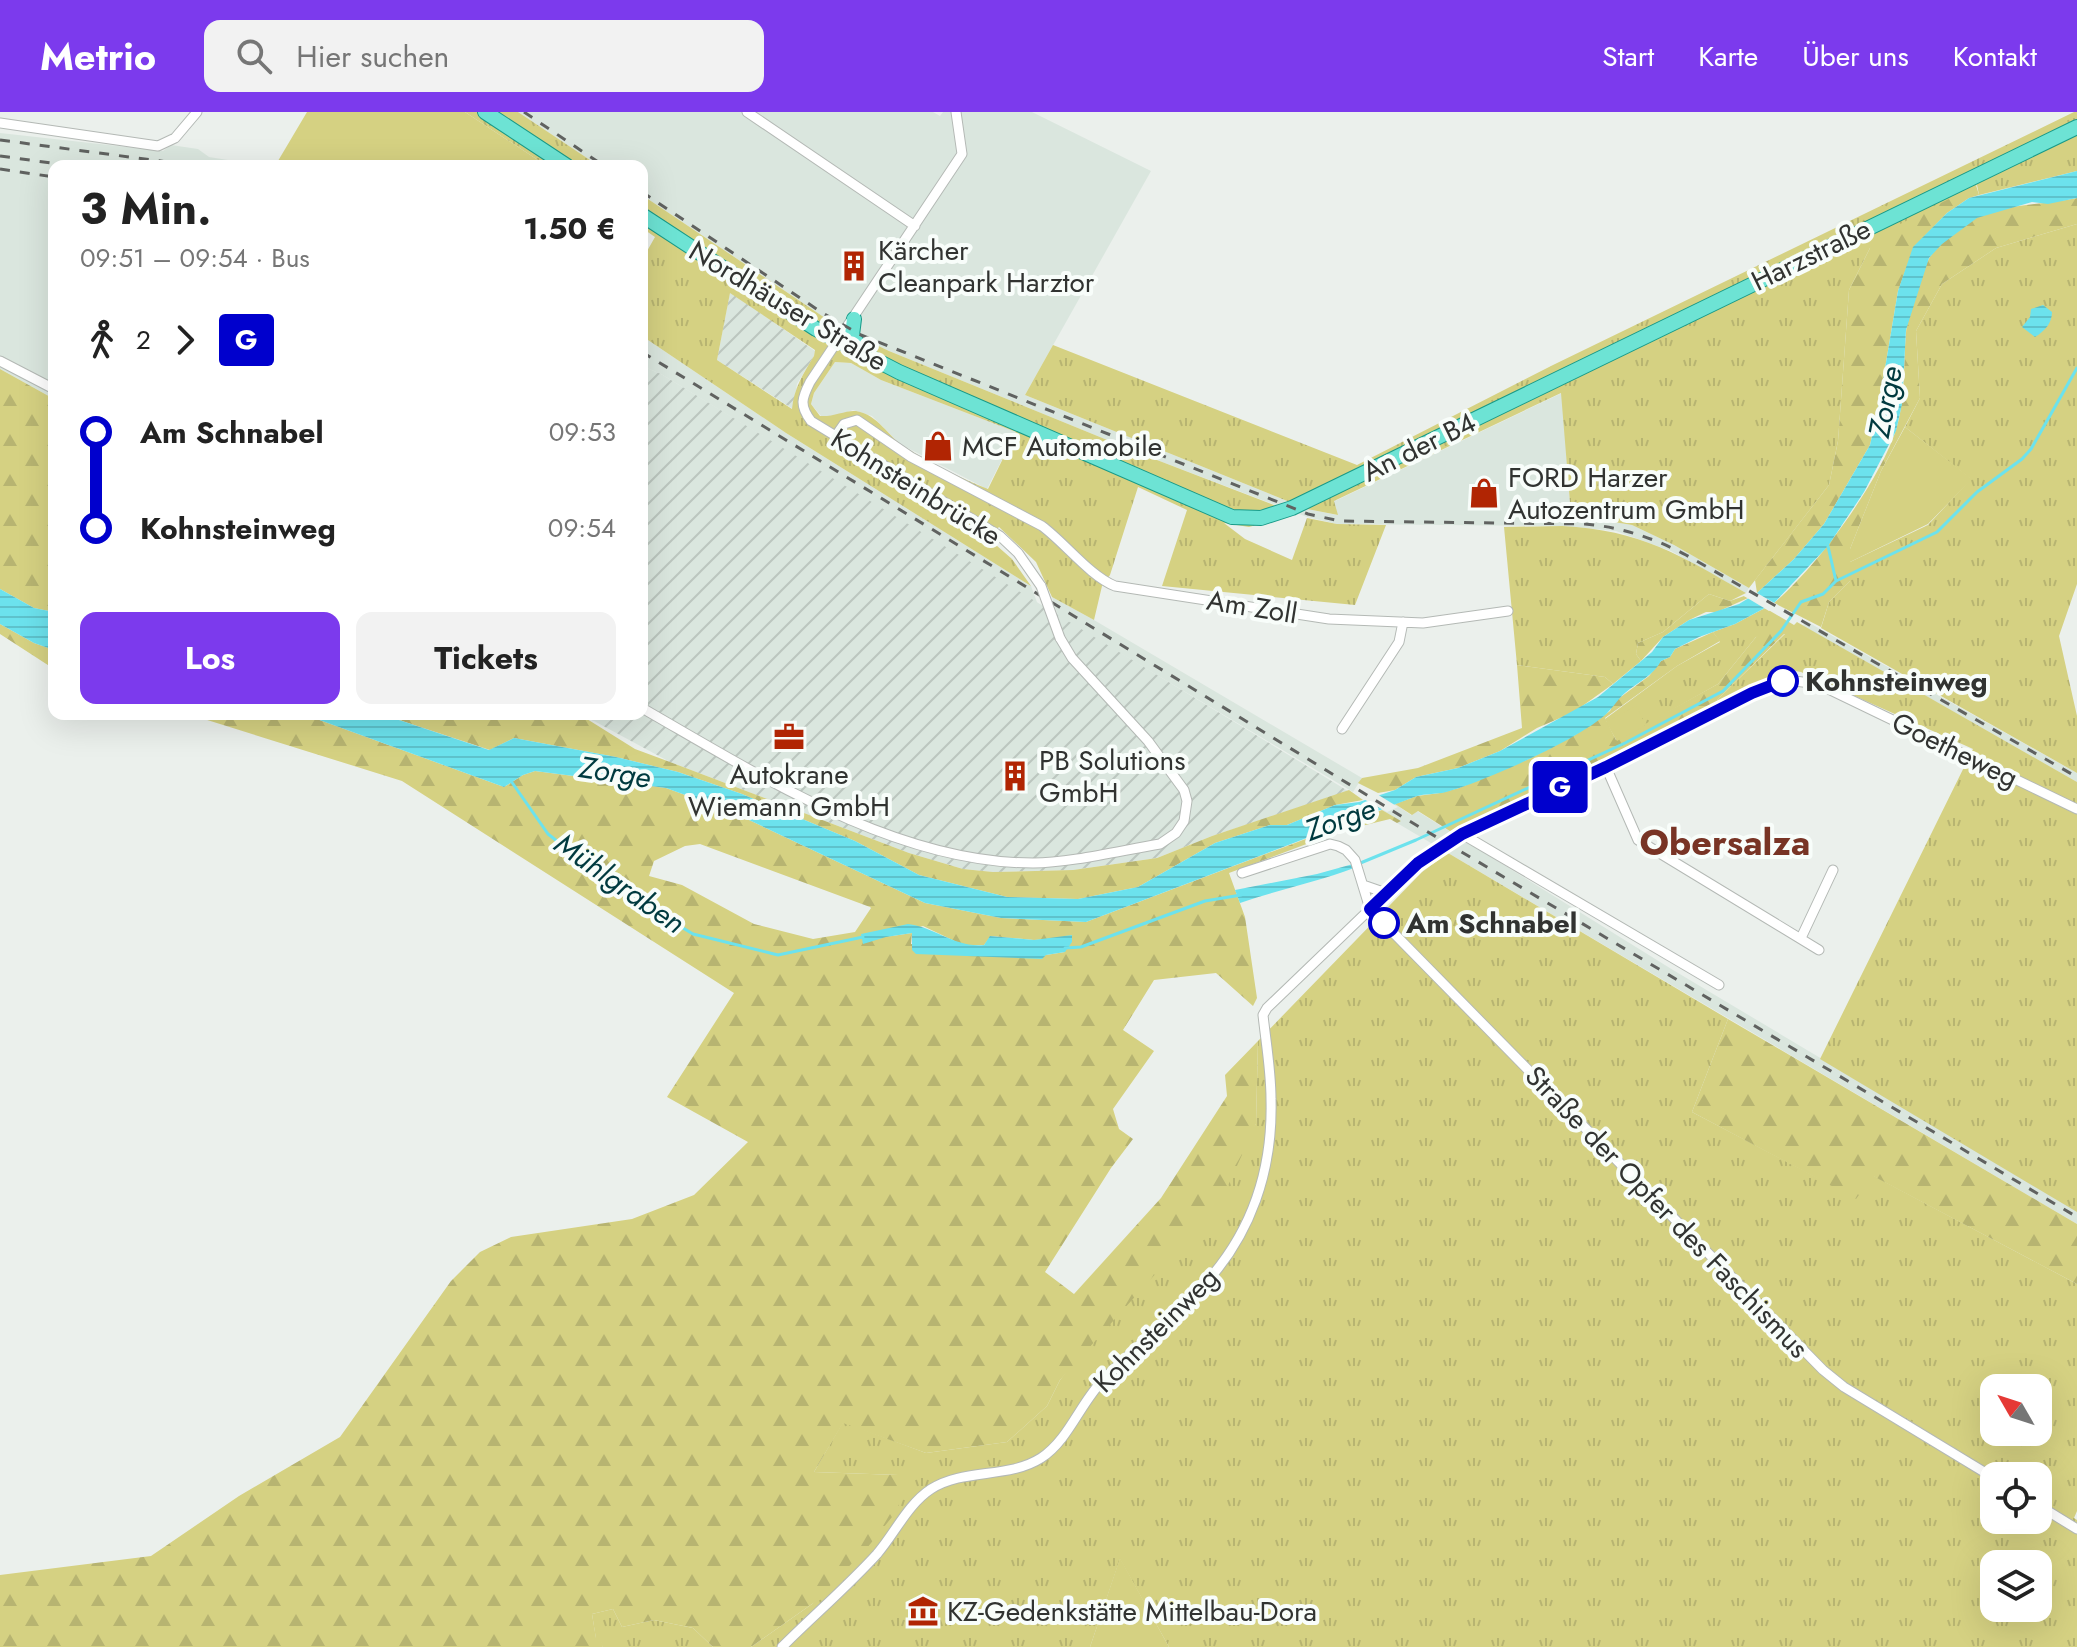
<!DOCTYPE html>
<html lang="de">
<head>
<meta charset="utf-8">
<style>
  :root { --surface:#fff; --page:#f2f2f2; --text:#222; --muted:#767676; --accent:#7c3aed }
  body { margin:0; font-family:Jost,sans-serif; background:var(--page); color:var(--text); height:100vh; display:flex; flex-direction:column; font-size:30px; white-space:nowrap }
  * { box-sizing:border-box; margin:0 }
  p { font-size:26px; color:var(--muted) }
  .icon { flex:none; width:44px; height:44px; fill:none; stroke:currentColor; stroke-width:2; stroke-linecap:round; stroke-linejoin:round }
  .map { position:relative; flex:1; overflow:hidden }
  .panel { position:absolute; left:48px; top:48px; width:600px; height:560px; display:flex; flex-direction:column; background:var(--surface); border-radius:16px; box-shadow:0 8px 32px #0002 }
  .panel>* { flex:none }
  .badge { padding:0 16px; border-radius:6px; font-size:28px; line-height:52px }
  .needle { width:52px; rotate:309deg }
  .controls { position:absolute; left:1980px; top:1262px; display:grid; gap:16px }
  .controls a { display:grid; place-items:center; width:72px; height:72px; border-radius:16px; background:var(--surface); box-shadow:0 8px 32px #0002; font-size:40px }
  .map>.badge { position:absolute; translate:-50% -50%; box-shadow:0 0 0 4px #fff }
  .legs { display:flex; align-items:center; gap:12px; height:88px; padding:0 32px; font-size:26px }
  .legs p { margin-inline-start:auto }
  .summary { display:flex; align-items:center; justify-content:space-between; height:136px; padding:0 32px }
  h1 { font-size:44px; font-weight:700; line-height:60px }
  .primary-button { display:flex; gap:16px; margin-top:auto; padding:16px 32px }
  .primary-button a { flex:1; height:92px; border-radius:16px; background:var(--accent); color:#fff; font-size:32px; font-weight:700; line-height:92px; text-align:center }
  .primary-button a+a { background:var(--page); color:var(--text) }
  ul { padding:0 32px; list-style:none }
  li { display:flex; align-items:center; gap:28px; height:96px; font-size:30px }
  li i { display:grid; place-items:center; width:12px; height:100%; margin:0 10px; background:currentColor }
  li i::after { content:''; width:20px; height:20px; margin:-10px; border:6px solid; border-radius:50%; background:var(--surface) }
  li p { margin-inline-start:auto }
  li:first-child i { background:linear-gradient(#0000 50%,currentColor 0) }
  li:last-child i { background:linear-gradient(currentColor 50%,#0000 0) }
  header { display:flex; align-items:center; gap:48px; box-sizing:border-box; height:112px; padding:0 40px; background:var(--accent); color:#fff }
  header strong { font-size:38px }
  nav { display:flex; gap:44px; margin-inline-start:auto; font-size:28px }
  .search { width:560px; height:72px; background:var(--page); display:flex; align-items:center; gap:20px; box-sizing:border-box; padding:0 28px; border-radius:16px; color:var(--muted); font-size:30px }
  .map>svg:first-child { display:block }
  .built { fill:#dae6de }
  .industrial { fill:url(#industrial-furrows) }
  .grass { fill:url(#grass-tufts); fill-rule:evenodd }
  .forest { fill:url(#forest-firs); fill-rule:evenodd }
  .green { fill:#d5d182 }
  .water { fill:url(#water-rules) }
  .pier { fill:#ebf0ec }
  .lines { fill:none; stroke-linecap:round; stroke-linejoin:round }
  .stream { stroke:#6ce2ed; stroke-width:3 }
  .street-casing { stroke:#b4b9b5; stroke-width:11 }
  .primary-casing { stroke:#189a88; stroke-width:16 }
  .street { stroke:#fff; stroke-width:9 }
  .primary { stroke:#6de3d4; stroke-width:14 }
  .rail { stroke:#606260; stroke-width:3; stroke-dasharray:10 10; stroke-linecap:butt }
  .street-bridge-casing { stroke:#b4b9b5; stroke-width:11; stroke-linecap:butt }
  .street-bridge { stroke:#fff; stroke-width:9 }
  .line-1-casing { stroke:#fff; stroke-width:18 }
  .line-1 { stroke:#0000cd; stroke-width:12 }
  .stop-1-dot { fill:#fff; stroke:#0000cd; stroke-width:4 }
  .labels { text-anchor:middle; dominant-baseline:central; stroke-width:8; stroke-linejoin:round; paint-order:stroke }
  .poi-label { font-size:28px; fill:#313331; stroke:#f8fdfa; text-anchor:start }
  .street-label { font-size:28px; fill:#313331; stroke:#f8fdfa }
  .stop-label { font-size:28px; font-weight:bold; fill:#313331; stroke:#f8fdfa; text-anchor:start }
  .water-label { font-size:30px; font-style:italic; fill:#003a3f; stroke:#f8fdfa }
  .district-label { font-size:36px; font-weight:bold; fill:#783425; stroke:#f8fdfa }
</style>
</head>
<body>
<header>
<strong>Metrio</strong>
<div class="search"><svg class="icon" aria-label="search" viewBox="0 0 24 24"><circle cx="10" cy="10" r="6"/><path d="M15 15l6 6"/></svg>Hier suchen</div>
<nav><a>Start</a><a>Karte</a><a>Über uns</a><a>Kontakt</a></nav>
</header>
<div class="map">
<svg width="2077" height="1535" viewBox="0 0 2077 1535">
  <defs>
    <pattern id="industrial-furrows" width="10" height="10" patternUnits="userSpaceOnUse" patternTransform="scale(2)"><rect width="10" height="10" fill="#dae6de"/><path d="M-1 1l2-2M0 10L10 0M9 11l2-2" fill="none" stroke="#bcc6bf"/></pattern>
    <pattern id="grass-tufts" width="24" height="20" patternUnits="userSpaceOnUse" patternTransform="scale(2)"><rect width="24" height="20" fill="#d5d182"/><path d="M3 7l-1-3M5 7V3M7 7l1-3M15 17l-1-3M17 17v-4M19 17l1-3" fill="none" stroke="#b7b471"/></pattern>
    <pattern id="forest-firs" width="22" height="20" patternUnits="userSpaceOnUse" patternTransform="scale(2)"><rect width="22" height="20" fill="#d5d182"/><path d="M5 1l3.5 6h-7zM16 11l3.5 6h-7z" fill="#b7b471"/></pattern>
    <pattern id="water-rules" width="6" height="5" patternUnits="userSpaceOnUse" patternTransform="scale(2)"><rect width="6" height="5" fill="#6ce2ed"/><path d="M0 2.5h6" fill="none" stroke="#5ec2cc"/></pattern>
  </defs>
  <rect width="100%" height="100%" fill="#ebf0ec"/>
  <path class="built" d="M518,0H933L940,4L943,0H1032L1151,59L1025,283L1307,397L1337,403L1333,390L1562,281L1571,403L1632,413L1674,433L1749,476L1746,481L1671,439L1616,419L1562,414L1337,412L1307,405L1144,343L889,239L837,214L642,83V54H599Z
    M0,21L163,39L171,33L198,37L209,45L265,54H54V287L0,257Z
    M642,224L786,321L1031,474L1038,493L661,262L642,254Z
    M835,250L851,251L881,268L1016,320L987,377L900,332L872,304L853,298L835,305L821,304L811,292L814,281Z
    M1052,485L1094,508L1362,666L1353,680L1058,504Z
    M1806,509L2077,661V670L1803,514Z
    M1395,692L1411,703L1417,699L1673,858L2077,1099V1112L1397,711L1400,709L1382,698Z"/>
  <path class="industrial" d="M730,180L815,239L814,244L797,272L793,297L717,248Z
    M642,254L661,262L1348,679L1212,724L1157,746L1073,758L993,760L963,757L909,741L670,650L581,602H642Z"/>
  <path class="grass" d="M465,0H518L599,54H547Z
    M2074,0H2077V59L1979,83L1977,73L1870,136L1849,178L1838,329L1829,373L1749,476L1674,433L1632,413L1571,403L1561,281L1334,389L1338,403L1307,397L1025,283L1053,233L1357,353L1553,253Z
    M642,83L837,214L889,239L1144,343L1297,402L1249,415L1224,411L1245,427L1292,448L1307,406L1337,412L1386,413L1355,493L1162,474L1187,398L1138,375L1110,463L1102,474L1094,508L1052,485L1036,450L999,415L988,426L1012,447L1031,474L786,321L642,224V148L655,125L642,116ZM730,181L815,238L814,244C803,262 794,276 792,297L717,248ZM835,250L851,251L881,268L1016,320L988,377C960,366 930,351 905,335C887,324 879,303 856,299C846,298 833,305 820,304L811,292L814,281Z
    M2077,112V472L2059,524L2077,604V661L1821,516L1829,490L1850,469V450L1928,413L1971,367L1905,315L1920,286L1916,219L1942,172L1996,136Z
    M1562,414C1641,418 1680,443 1746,481L1730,489L1709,482L1663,520L1638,531L1636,542L1641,549L1613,572L1605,565L1517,553L1504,415Z
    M1765,496L1794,513L1797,510L2077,670V1100L1820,947L1973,637L1801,560L1783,557L1719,594L1717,588L1785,522L1756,525L1718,572L1617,629L1605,607L1677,554L1720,530L1713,520L1735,512Z
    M1448,741L1728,907L1692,1000L1856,1086L1872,1063L2077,1172V1399L2074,1406L2077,1408V1535H1169L1120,1447L1090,1535H751L812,1492L898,1363L814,1360L843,1310L926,1341L1007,1330L1047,1294L1060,1268L1256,1012L1258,929L1422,760ZM1994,1276H2038V1320H1994ZM1994,1364H2038V1408H1994ZM1994,1452H2038V1496H1994Z
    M613,1497L622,1515L654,1508L693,1516L713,1535H602L603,1532L596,1527L592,1502Z"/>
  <path class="forest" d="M1976,73L1979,83L1969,86L1947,101L1914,135L1898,179L1878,298L1870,333L1824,412L1794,447L1757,481L1755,468L1829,373L1838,329L1849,178L1870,136L1871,127Z
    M2077,86V112L1996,136L1942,172L1916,219L1920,286L1881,359L1850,437V469L1829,490L1821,515L1774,491C1817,455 1879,370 1896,318C1906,286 1903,253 1906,221C1907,207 1922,157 1930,145C1940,131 1961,114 1976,106C2008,91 2044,93 2077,86Z
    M0,257L54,287V500L34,496L0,477Z
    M1709,482L1730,489L1744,484L1748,486L1717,500H1706L1689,508L1663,525L1641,549L1636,542L1638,531L1663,520Z
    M0,512L34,531L54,538V557L0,522Z
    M1777,512L1785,521L1717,588L1719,594L1453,721L1418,699L1412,703L1395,692L1417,684L1440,681L1459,676L1531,646L1575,623L1610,599L1614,590L1649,564L1661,549L1670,545L1675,537L1713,520L1720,529L1677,554L1605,606L1616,628L1718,572L1756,525Z
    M1517,553L1605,565L1613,572L1574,600L1537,616L1500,639L1458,656L1416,665L1395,678L1378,681L1358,671L1362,666L1418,656L1522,616Z
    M188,602H303L504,675L523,663L535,659L666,676L732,700L925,791L1001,806L1086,810L1382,698L1401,709L1397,711L1390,707L1341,719L1229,761L1245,805L1257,886L1253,894L1216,861L1154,868L1123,918L1154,939L1113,997L1119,1017L1133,1027L1111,1056L1045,1160L1074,1182L1161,1086L1227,984L1225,963L1258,929L1256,1012L1221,1089L1060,1268L1047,1294L1007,1330L926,1341L843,1311L814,1360L898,1363L908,1369L896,1400L867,1436L812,1492L751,1535H713L693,1516L654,1508L622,1515L613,1497L592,1502L596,1526L604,1532L602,1535H0V1463L151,1444L239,1384L340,1325L451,1169L480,1140L511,1125L632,1107L694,1083L748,1030L667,985L734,881L402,669ZM700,732L870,795L871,796L855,820L813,827L754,812L682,773L649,764L654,749L685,734ZM923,814L963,833H984L991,824L1034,828L1049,827L1065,840L1046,843L911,832L912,821L886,825Z
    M381,602H579L635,637L670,650L909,741L963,757L993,760L1073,758L1157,746L1212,724L1349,678L1363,688L1335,693L1287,713H1270L1215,731L1138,775L1078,787L1007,785L919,763L855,729L742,682L678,660L616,645L514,626L490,638Z
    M1728,907L2077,1112V1172L1873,1064L1856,1087L1692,1000Z"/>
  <path class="green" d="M307,0H465L547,54H275Z
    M1905,315L1972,367L1928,412L1850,450V437L1881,359Z
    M1636,594L1646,613L1617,629L1606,610Z
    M1120,1446L1169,1535H1090Z"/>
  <path class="water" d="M2077,59V86L2048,92L2032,90L1977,106L1942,132L1929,146L1906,218L1902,292L1896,319L1864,380L1828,434L1774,491L1735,512L1699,525L1675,537L1670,545L1661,549C1653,564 1638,570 1625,581C1618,587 1615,593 1609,599C1586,625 1477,673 1442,681C1434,682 1425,682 1417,684L1086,810L1001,806L925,791L732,700L666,676L535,659L523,663L504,675L303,602H381L489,638L514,626L616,645L678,660L742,682L855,729L919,763L1007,785L1078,787L1138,775L1215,731L1270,713H1287L1335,693L1359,690L1395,678L1416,665L1458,656L1500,639L1598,585L1652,540L1663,525L1689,508L1739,492L1757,481L1794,447L1824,412L1870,333L1878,298L1898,179L1913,135L1947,101L1969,86Z
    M2043,193L2052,200C2052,211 2045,219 2035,225L2022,215L2030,205L2031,197Z
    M0,477L34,496L54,500V538L34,531L0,512Z
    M1353,752L1354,756C1317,770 1278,778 1240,791L1235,778L1317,762Z
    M908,812C935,815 955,836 984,833L990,824L1034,828L1072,823V830L1065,840L1046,843L1042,847L916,842L912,838V821L886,825L863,832L861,822Z"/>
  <path class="pier" d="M1753,478L1757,481L1778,493L1769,499L1744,484Z
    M1372,679L1398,695L1387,700L1360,685Z"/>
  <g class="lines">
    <path class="stream" d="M1827,430L1836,469
      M511,669L548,722L618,777L693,822L778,843L863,825
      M1358,752L1416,728L1625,631L1723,579L1781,519L1801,490L1823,482L1836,469L1937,420L1977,380L2022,347L2031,337L2077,256
      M1065,836L1081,835L1205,789L1241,783"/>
    <g class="street-casing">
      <path id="street" d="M747,0L915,114
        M956,0L962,42L810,270C802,286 799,293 811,309L1000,424L1018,441L1041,474
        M0,11L158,34L175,26L197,0
        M0,249L54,277
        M835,325L844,312L857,308L911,345L1042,414C1065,431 1090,464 1115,474L1329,507L1423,511L1508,499
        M642,596C759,663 895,751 1033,751C1070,751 1123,738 1160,732L1176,721L1184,709L1187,689L1184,678L1148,629L1072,546L1060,526
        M1342,617L1399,530L1403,510
        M1606,655L1638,728L1819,838
        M1462,722L1719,873
        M1242,761L1330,732L1338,734L1346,738L1355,748L1370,797L1823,1258L1844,1275L1994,1366
        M1363,773L1386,781
        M1801,826L1833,758
        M2038,1393L2077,1417
        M782,1535C813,1504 848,1474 877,1442C895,1421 908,1392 931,1377C964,1356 1008,1367 1041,1346C1069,1328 1081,1289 1105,1266C1136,1234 1172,1208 1202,1175C1251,1123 1273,1058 1271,987C1271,959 1266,931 1263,903L1267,896L1418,751L1462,722L1771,573L1787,568L1818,572L2077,697"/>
    </g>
    <g class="primary-casing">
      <path id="primary" d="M485,0L567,54
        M642,103L816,217L899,260L1232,405L1261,406L1292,396L2077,15
        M854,207L852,223L863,240"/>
    </g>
    <use href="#street" class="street"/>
    <use href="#primary" class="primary"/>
    <path class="rail" d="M524,0L604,54
      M0,28L198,54
      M0,44L73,54
      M0,57L54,65
      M642,80L821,200L861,223L1308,402L1340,409L1585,412C1621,415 1654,426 1686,443L2077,665
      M642,240L1406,707L2077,1105"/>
    <g class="street-bridge-casing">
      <path id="street-bridge" d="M1041,474L1060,526"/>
    </g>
    <use href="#street-bridge" class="street-bridge"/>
  </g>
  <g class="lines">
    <g class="line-1-casing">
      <path id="line-1" d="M1384,811L1370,797L1418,751L1462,722L1606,655L1752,581L1783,569"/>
    </g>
    <use href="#line-1" class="line-1"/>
  </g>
  <defs>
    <g id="building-bare" transform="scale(2.4)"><path d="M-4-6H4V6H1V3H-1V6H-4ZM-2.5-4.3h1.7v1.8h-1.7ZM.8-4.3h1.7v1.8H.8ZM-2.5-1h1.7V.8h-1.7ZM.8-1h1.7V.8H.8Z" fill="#b12503" stroke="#f8fdfa" stroke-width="2.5" paint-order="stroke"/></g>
    <g id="shop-bare" transform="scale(2.4)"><path d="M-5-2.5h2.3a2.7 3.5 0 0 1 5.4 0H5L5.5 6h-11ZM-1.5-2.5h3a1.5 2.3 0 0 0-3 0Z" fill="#b12503" stroke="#f8fdfa" stroke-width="2.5" paint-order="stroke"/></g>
    <g id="office-bare" transform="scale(2.4)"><path d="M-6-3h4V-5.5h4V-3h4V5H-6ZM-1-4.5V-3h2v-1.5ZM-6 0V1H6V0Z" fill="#b12503" stroke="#f8fdfa" stroke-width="2.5" paint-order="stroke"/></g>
    <g id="museum-bare" transform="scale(2.4)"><path d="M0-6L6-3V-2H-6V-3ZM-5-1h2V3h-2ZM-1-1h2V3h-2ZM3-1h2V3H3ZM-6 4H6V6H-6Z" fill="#b12503" stroke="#f8fdfa" stroke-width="2.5" paint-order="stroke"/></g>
  </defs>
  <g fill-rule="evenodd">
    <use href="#building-bare" x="854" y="154"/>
    <use href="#shop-bare" x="938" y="334"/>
    <use href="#shop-bare" x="1484" y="381"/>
    <use href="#office-bare" x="789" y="625"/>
    <use href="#building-bare" x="1015" y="664"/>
    <use href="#museum-bare" x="923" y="1499"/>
  </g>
  <g class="stop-1-dot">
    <circle cx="1783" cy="569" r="14"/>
    <circle cx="1384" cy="811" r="14"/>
  </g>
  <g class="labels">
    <g class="poi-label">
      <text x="878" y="138">Kärcher<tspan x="878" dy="32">Cleanpark Harztor</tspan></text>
      <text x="962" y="334">MCF Automobile</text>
      <text x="1508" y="365">FORD Harzer<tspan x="1508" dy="32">Autozentrum GmbH</tspan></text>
      <text x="1039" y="648">PB Solutions<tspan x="1039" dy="32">GmbH</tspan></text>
      <text x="789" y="662" text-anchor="middle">Autokrane<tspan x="789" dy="32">Wiemann GmbH</tspan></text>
      <text x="947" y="1499">KZ-Gedenkstätte Mittelbau-Dora</text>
    </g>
    <g class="street-label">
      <text transform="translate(1811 143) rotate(-26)">Harzstraße</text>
      <text transform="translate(788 194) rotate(31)">Nordhäuser Straße</text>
      <text transform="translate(1419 335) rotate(-26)">An der B4</text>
      <text transform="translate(916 375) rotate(32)">Kohnsteinbrücke</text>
      <text transform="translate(1252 495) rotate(9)">Am Zoll</text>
      <text transform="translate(1955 638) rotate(26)">Goetheweg</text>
      <text transform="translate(1667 1100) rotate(46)">Straße der Opfer des Faschismus</text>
      <text transform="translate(1156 1218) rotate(-45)">Kohnsteinweg</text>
    </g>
    <g class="stop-label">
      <text x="1805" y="569">Kohnsteinweg</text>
      <text x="1406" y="811">Am Schnabel</text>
    </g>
    <g class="water-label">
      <text transform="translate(1885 290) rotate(-79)">Zorge</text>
      <text transform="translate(615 660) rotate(9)">Zorge</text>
      <text transform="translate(1340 707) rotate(-20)">Zorge</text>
      <text transform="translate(620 771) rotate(35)">Mühlgraben</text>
    </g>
    <g class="district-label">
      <text x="1725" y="730">Obersalza</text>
    </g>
  </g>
</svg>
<div class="controls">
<a><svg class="needle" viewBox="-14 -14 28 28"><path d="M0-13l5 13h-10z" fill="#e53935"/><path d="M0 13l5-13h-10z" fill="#767676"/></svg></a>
<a><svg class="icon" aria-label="locate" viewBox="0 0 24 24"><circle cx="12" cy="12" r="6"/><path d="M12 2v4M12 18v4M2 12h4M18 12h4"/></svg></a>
<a><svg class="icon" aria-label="layers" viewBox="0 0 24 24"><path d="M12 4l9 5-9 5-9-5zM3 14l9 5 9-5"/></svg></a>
</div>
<b class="badge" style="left:1560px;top:675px;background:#0000cd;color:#fff">G</b>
<section class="panel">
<div class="summary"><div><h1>3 Min.</h1><p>09:51 – 09:54 · Bus</p></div><b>1.50 €</b></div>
<div class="legs"><svg class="icon" aria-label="walk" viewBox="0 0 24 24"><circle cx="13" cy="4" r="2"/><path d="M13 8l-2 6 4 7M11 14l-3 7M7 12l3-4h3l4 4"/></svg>2<svg class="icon" aria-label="forward" viewBox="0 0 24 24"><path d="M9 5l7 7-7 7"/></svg><b class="badge" style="background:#0000cd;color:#fff">G</b></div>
<ul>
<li><i style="color:#0000cd"></i><b>Am Schnabel</b><p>09:53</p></li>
<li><i style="color:#0000cd"></i><b>Kohnsteinweg</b><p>09:54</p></li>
</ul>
<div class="primary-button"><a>Los</a><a>Tickets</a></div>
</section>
</div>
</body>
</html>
